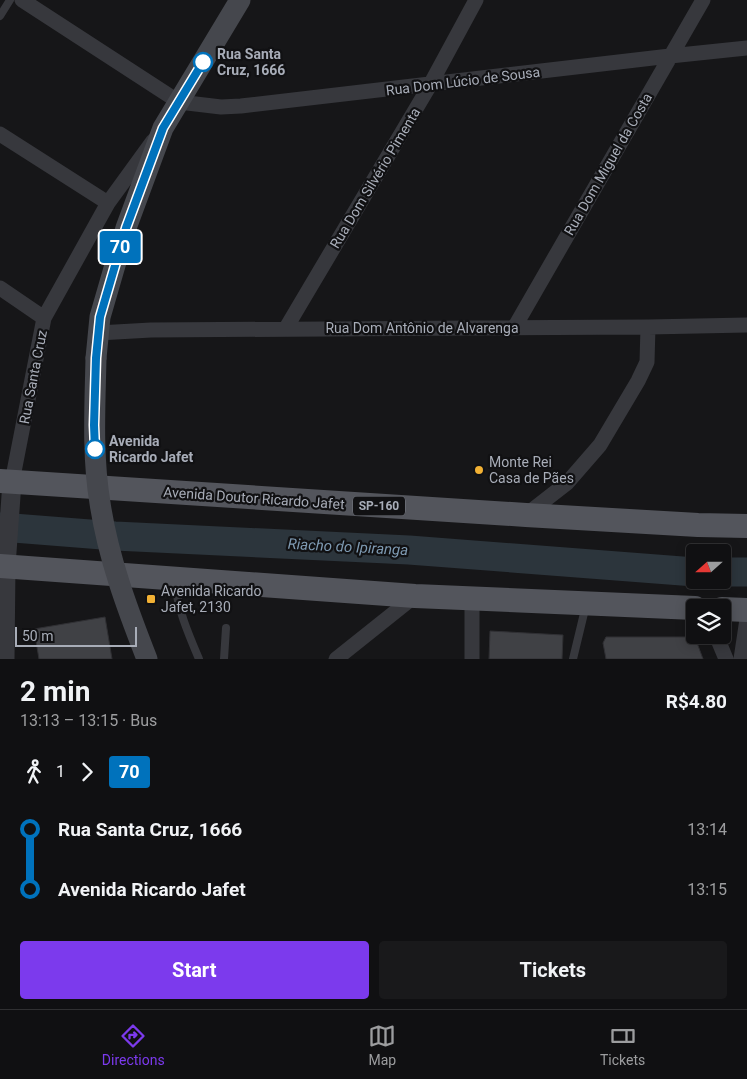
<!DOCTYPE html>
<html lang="en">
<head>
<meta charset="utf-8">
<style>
  :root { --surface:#101012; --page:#19191b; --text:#f1f3f6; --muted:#9c9d9f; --line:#303032; --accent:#7c3aed }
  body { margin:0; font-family:Roboto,sans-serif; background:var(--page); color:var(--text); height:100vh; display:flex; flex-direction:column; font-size:19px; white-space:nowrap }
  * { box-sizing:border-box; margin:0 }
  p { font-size:16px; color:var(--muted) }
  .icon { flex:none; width:28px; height:28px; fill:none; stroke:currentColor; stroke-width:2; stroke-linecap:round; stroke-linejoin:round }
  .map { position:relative; height:659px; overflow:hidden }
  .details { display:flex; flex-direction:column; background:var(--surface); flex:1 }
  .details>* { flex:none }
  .badge { padding:0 10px; border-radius:4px; font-size:18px; line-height:32px }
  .needle { width:32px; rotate:249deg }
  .controls { position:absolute; left:686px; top:544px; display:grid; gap:10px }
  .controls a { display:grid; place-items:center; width:45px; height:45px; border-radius:5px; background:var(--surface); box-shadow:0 2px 12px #0003,0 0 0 1px var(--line); font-size:25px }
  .scale { position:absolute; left:15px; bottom:12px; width:122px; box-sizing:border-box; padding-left:5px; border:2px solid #a8adb8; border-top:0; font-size:14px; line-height:18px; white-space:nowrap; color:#a8adb8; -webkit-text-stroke:4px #111113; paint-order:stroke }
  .map>.badge { position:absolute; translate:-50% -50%; box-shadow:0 0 0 2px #fff }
  .legs { display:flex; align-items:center; gap:8px; height:55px; padding:0 20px; font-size:16px }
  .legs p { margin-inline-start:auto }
  .headline { display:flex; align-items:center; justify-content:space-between; height:85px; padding:0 20px }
  h1 { font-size:28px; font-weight:700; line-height:38px }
  .primary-button { display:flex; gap:10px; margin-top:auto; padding:10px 20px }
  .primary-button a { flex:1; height:58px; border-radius:5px; background:var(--accent); color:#fff; font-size:20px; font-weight:700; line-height:58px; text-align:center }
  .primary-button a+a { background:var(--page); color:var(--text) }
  ul { padding:0 20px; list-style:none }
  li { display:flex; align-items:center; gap:18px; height:60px; font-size:19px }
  li i { display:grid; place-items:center; width:8px; height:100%; margin:0 6px; background:currentColor }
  li i::after { content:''; width:12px; height:12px; margin:-6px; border:4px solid; border-radius:50%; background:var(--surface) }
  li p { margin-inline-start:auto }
  li:first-child i { background:linear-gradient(#0000 50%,currentColor 0) }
  li:last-child i { background:linear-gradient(currentColor 50%,#0000 0) }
  .tab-bar { display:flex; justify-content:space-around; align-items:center; height:70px; border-top:1px solid var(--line); background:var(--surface); font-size:14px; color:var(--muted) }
  .tab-bar a { display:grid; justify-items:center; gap:2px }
  .tab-bar .on { color:var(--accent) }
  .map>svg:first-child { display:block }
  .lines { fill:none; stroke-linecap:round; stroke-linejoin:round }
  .river { stroke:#2c353c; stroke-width:29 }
  .building { fill:#404145; stroke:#303034 }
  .service { stroke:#37383d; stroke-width:8 }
  .minor { stroke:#37383d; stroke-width:15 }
  .tertiary { stroke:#37383d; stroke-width:19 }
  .secondary { stroke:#45474d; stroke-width:21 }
  .primary { stroke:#53555c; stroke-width:24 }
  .secondary-bridge { stroke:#45474d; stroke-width:21 }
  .line-1-casing { stroke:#fff; stroke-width:11 }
  .line-1 { stroke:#0072bc; stroke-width:8 }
  .stop-1-dot { fill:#fff; stroke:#0072bc; stroke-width:2.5 }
  .poi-dot { fill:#f2b134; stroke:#111113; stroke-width:2 }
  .labels { text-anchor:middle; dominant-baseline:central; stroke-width:4.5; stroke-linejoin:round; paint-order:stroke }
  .shield { fill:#111113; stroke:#7b7e86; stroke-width:1 }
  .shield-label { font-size:12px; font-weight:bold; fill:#a8adb8 }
  .stop-label { font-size:14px; font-weight:bold; fill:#a8adb8; stroke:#111113; text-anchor:start }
  .street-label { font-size:14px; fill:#a8adb8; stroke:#111113 }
  .poi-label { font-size:14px; fill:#a8adb8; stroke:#111113; text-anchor:start }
  .water-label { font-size:15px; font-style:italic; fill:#7f9bb3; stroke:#111113 }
</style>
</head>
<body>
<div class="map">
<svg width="747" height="659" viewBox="0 0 747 659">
  <rect width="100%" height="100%" fill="#161618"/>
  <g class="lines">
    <path class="river" d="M0,527L115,536L409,550L695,572
      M722,572H747"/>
  </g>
  <path class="building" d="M105,617L112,659H39L34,629Z
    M490,631L563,635L562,659H489Z
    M606,637H691L696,640L703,659H606L603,643Z"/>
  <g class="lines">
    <path class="service" d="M0,16L10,0
      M175,583C178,610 188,633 199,659
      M224,659L226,628
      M573,659L586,605"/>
    <path class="minor" d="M22,0L179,102L221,107L241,106L670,56L747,48
      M0,134L108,203
      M0,288L44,318
      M286,328L430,85L476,0
      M514,328L703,0
      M98,333L151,330L648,327L747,325
      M12,482L44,318L108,203L153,141
      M526,515L567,483L600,445L638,381L647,362L648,327
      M472,598V659
      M716,635L726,659
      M336,659L415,596
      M741,659L747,619"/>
    <path class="tertiary" d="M5,659L6,566L12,482"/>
    <path class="secondary" d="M96,358L100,317L113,272L126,228L163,128L240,0"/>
    <path class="primary" d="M0,481L526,515L698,525L747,526
      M0,566L415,596L695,608
      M722,609L747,610"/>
    <path class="secondary-bridge" d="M96,358C95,406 92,455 100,503C108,557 127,608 147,659"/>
  </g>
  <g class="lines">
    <g class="line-1-casing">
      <path id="line-1" d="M95,449L94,425L96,358L100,317L126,228L163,128L203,62"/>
    </g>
    <use href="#line-1" class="line-1"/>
  </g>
  <g class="stop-1-dot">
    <circle cx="203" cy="62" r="9"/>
    <circle cx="95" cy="449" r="9"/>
  </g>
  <g class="poi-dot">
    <circle cx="479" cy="470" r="5"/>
    <rect x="146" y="594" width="10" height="10" rx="2.5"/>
  </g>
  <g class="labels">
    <rect class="shield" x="353" y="496.5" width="52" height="19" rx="4"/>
    <g class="shield-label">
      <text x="379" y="506">SP-160</text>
    </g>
    <g class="stop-label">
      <text x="217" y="54">Rua Santa<tspan x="217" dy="16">Cruz, 1666</tspan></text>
      <text x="109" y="441">Avenida<tspan x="109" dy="16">Ricardo Jafet</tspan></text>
    </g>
    <g class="street-label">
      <text transform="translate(463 81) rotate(-7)">Rua Dom Lúcio de Sousa</text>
      <text transform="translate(608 164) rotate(-60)">Rua Dom Miguel da Costa</text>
      <text transform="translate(375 178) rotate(-59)">Rua Dom Silvério Pimenta</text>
      <text x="422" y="328">Rua Dom Antônio de Alvarenga</text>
      <text transform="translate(33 377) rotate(-79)">Rua Santa Cruz</text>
      <text transform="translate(254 498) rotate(4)">Avenida Doutor Ricardo Jafet</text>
    </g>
    <g class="poi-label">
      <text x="489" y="462">Monte Rei<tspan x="489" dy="16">Casa de Pães</tspan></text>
      <text x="161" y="591">Avenida Ricardo<tspan x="161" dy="16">Jafet, 2130</tspan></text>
    </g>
    <g class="water-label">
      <text transform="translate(348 547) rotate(3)">Riacho do Ipiranga</text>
    </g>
  </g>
</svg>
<div class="controls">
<a><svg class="needle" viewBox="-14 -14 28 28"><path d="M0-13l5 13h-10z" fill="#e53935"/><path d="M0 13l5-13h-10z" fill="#9c9d9f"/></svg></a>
<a><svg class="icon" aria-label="layers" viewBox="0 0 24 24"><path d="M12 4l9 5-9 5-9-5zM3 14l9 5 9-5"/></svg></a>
</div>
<div class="scale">50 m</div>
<b class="badge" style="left:120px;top:247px;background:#0072bc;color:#fff">70</b>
</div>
<section class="details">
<div class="headline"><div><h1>2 min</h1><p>13:13 – 13:15 · Bus</p></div><b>R$4.80</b></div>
<div class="legs"><svg class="icon" aria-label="walk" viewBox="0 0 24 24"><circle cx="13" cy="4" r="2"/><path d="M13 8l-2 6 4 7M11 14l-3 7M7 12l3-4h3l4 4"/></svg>1<svg class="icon" aria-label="forward" viewBox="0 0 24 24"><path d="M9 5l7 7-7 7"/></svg><b class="badge" style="background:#0072bc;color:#fff">70</b></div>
<ul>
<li><i style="color:#0072bc"></i><b>Rua Santa Cruz, 1666</b><p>13:14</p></li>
<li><i style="color:#0072bc"></i><b>Avenida Ricardo Jafet</b><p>13:15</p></li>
</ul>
<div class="primary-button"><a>Start</a><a>Tickets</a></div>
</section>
<nav class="tab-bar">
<a class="on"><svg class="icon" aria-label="directions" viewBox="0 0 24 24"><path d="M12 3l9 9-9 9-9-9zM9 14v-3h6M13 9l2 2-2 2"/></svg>Directions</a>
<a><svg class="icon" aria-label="map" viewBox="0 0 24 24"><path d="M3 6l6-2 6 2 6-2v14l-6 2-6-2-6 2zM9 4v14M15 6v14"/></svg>Map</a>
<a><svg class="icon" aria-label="tickets" viewBox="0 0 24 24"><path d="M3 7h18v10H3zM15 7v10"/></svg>Tickets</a>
</nav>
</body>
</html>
